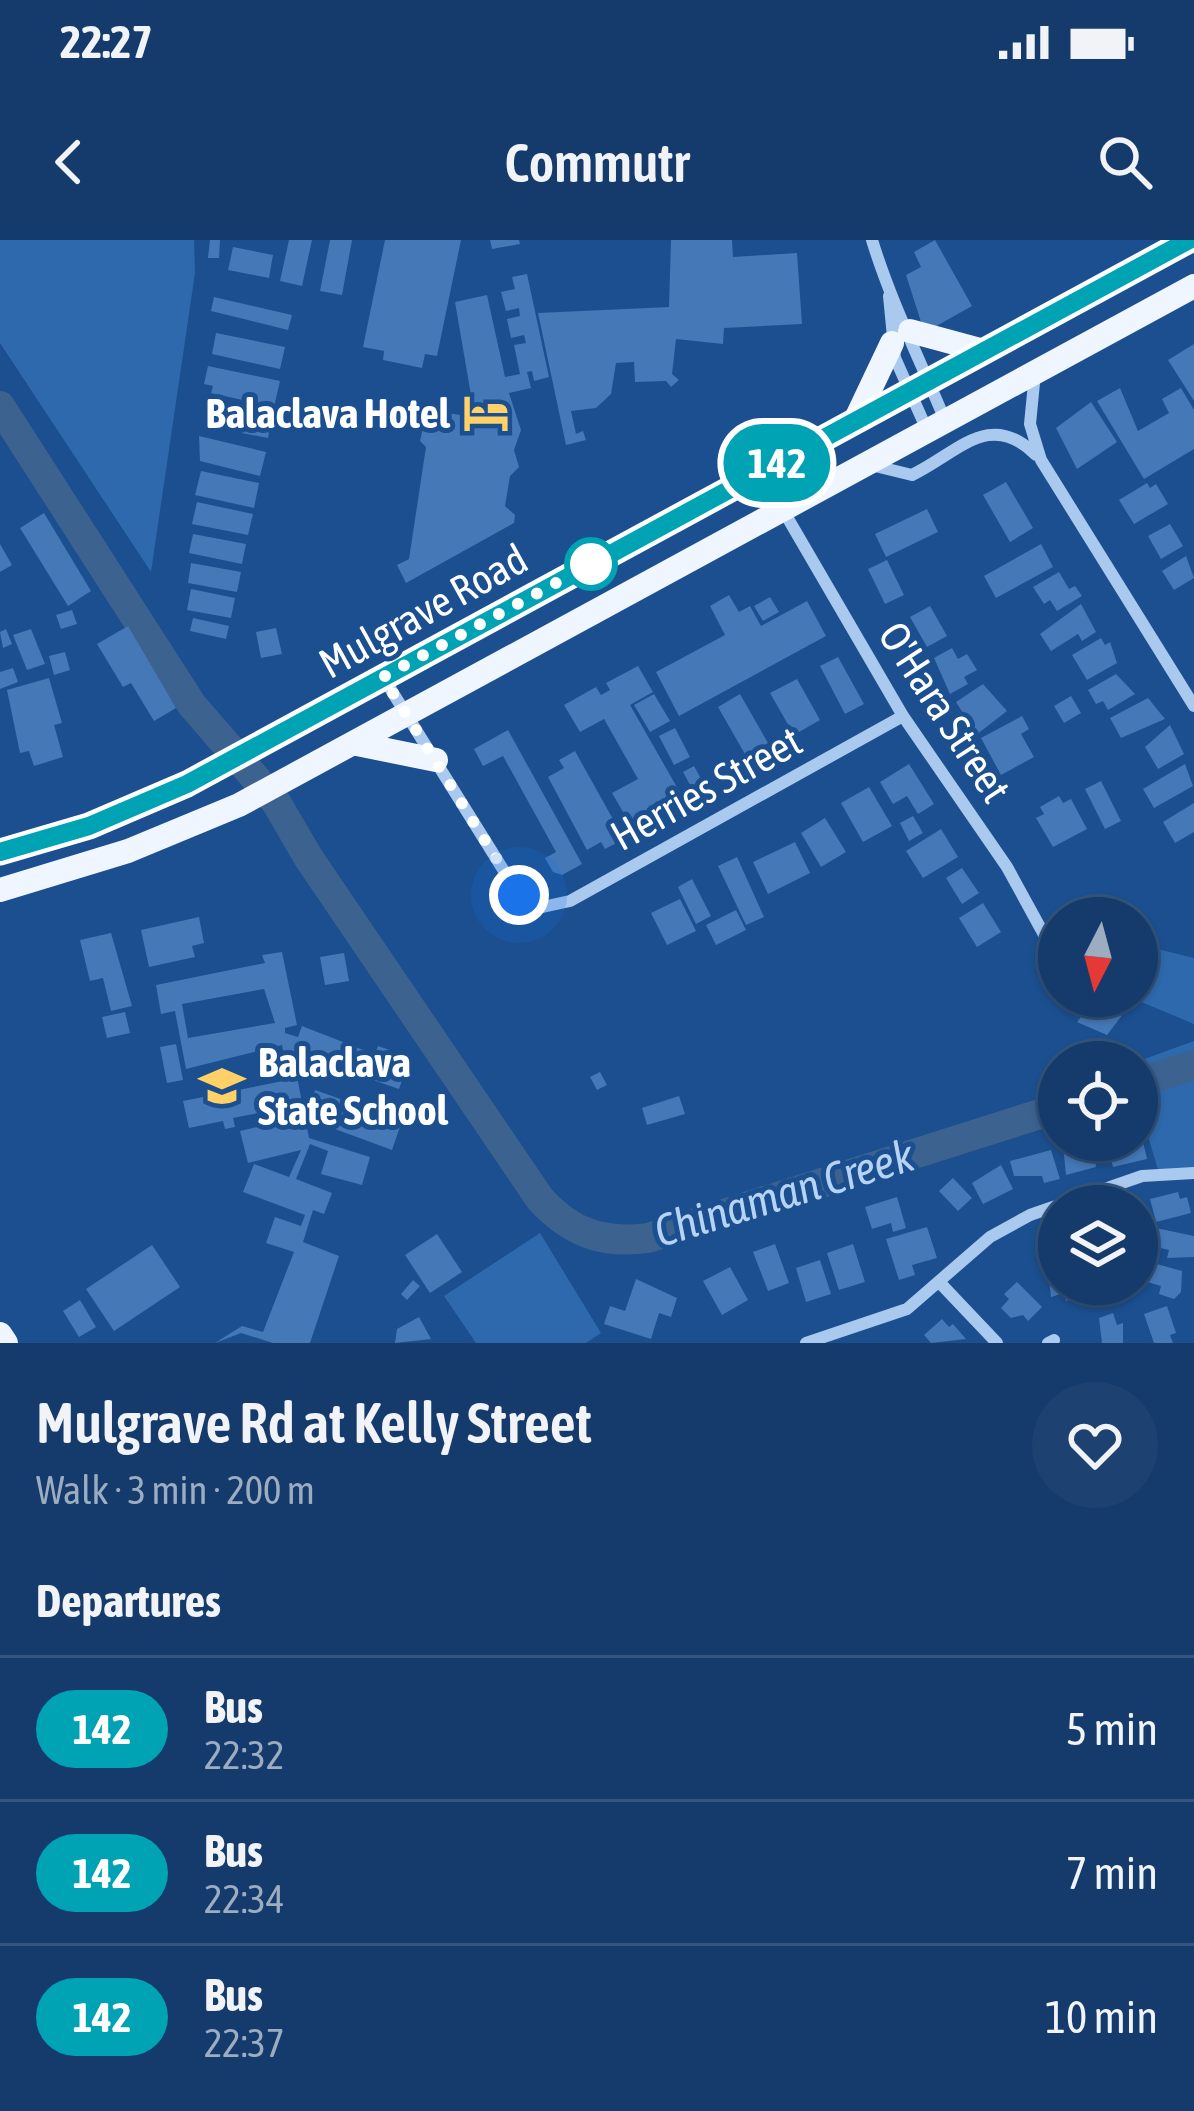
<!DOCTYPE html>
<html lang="en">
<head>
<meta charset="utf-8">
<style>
  :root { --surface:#143b6b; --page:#1d4271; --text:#f1f3f6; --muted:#9dadc1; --line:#33557e }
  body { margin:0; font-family:"Asap Condensed",sans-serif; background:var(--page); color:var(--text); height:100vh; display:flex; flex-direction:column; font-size:45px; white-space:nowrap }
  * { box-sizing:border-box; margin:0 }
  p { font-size:39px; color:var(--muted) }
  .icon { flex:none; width:66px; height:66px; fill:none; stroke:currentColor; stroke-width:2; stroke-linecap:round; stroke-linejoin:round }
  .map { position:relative; height:1103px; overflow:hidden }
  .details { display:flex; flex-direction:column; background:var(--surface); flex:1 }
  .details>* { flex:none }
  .badge { padding:0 24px; border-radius:39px; font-size:42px; line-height:78px }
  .needle { width:78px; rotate:186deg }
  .buttons { position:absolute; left:1038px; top:657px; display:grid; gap:24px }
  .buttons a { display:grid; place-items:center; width:120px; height:120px; border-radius:50%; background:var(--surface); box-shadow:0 3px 9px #0004,0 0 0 3px var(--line); font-size:60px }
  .you { position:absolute; width:60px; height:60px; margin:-30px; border:9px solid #fff; border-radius:50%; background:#1a73e8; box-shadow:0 0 0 18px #1a73e833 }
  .map>.badge { position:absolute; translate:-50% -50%; box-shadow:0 0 0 6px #fff }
  h2 { padding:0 36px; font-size:45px; line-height:108px }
  .round { display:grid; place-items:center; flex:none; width:126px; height:126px; border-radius:63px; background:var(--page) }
  .headline { display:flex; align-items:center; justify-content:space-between; height:204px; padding:0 36px }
  h1 { font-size:57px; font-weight:600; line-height:90px }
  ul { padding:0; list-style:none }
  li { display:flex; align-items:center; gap:36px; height:144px; padding:0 36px; border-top:3px solid var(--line) }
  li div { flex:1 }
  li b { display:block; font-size:45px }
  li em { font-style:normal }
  li .badge { min-width:132px; font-weight:700; text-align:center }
  .status { display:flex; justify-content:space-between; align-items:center; height:84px; padding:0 60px; background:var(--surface); direction:ltr }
  .status svg { height:33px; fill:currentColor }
  header { display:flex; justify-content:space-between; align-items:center; height:156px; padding:0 36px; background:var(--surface); font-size:54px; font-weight:600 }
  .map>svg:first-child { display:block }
  .green { fill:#2e69ad }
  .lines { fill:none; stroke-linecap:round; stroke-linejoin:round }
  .river { stroke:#3c6290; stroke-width:30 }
  .building { fill:#4478b7; fill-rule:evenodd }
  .minor { stroke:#a9c9ee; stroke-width:12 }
  .primary { stroke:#f0f6ff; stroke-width:24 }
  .line-casing { stroke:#fff; stroke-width:27 }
  .line { stroke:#00a3b4; stroke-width:18 }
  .walk { stroke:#fff; stroke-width:12; stroke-dasharray:0 21.6 }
  .stop-dot { fill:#fff; stroke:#00a3b4; stroke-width:6 }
  .labels { text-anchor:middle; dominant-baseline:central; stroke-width:10; stroke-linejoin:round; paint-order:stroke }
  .poi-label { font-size:42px; font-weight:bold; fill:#fff; stroke:#1b4f8f; text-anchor:end }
  .street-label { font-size:42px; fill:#fff; stroke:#1b4f8f }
  .water-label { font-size:45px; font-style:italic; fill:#b5d3f5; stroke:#1b4f8f }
</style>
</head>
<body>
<div class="status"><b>22:27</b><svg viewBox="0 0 49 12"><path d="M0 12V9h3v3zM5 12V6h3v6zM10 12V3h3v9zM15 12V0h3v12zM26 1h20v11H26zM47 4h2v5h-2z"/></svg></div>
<header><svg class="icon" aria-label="back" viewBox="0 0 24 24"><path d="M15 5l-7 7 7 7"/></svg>Commutr<svg class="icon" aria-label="search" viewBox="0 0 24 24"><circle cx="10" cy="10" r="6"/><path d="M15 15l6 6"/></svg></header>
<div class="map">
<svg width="1194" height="1103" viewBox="0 0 1194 1103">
  <rect width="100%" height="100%" fill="#1b4f8f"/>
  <path class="green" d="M0,0H194L195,33L151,332L0,103Z
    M1137,704L1194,718V784L1127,756H1137Z
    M1194,801V934L1159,933L1137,860L1136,822Z
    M540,993L601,1093L586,1103H476L444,1056Z"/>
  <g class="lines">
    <path class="river" d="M0,166L192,465L276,562L308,617L540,959C571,993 603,1004 648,998L1059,868
      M1137,843L1194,825"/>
  </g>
  <path class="building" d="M210,0H220L219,18H208Z
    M289,0H312L302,46L280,41Z
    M330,0H352L342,55L320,51Z
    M385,0H461L437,116L425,114L422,128L383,120L384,111L363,107Z
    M490,0H519L520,4L492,9Z
    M671,0H732L733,17L797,13L802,84L724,88L723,104L676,99L672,134L679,140L671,147L666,141L635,142L634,122L616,123L611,154L596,168L571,171L576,194L583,191L586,200L566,205L538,73L669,67Z
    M935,0L972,66L931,89L922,85L906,35L921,27L914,12Z
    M233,7L273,15L269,38L228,30Z
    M527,34L549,137L534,141L532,131L527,132L531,148L509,153L521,190L514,210L519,227L510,236L505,266L515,275L514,283L406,343L397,325L409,319L426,207L420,201L424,183L445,188L447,173L467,176L473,167L455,62L487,55L505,137L520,134L514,105L526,103L524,95L511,98L507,79L520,76L519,68L506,71L501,52L515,49L512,37Z
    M214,57L292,75L288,90L211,71Z
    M216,93L285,107L280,129L212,114Z
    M1194,104V161L1168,120Z
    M208,126L280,141L274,167L211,153L213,146L204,144Z
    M1120,148L1138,191L1169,173L1162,159L1181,148L1194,170V209L1144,239L1097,161Z
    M1091,162L1117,202L1077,229L1056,188Z
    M209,165L272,178L268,198L205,186Z
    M199,196L266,212L260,236L200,221Z
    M201,231L259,243L254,268L195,255Z
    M1006,242L1033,288L1010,302L983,255Z
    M1147,243L1150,248L1156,244L1168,264L1134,284L1119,260Z
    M197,262L253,274L248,295L192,284Z
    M927,269L938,292L886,317L875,294Z
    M44,273L91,351L68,366L20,288Z
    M1170,284L1183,306L1161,319L1148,296Z
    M193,294L246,304L242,324L189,313Z
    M0,304L12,325L0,332Z
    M1041,304L1053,327L996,358L984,336Z
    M1186,316L1194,338L1174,350L1162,331Z
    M887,320L904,355L885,364L868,329Z
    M191,323L241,332L237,352L188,343Z
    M1059,332L1069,349L1075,346L1082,356L1057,371L1050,360L1044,364L1033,347Z
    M191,349L235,358L231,378L187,370Z
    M729,355L739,372L750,366L761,386L807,361L826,396L679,476L656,432L725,395L710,366Z
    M770,357L779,372L763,381L754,366Z
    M1081,364L1096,392L1082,401L1078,394L1051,411L1040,394Z
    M930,366L947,396L927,407L910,377Z
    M72,370L77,384L61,389L56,375Z
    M193,378L229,386L226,399L190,391Z
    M128,386L176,468L154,481L131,443L123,447L97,404Z
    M276,388L282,414L261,418L256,392Z
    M6,389L12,404L3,408L0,392Z
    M31,389L45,424L27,430L13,395Z
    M1101,398L1105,405L1110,402L1117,423L1087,440L1072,415Z
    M952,408L958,419L967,414L977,430L964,437L968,444L950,454L934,418Z
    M65,412L70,430L54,435L49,416Z
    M838,417L864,464L845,474L820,426Z
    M638,426L653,452L630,465L686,563L669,573L664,564L642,576L647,584L634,591L612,553L638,539L604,479L580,492L564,465L596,447L601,455L610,450L606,443Z
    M13,428L18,442L0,449V432Z
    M1116,434L1135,454L1108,470L1103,461L1096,464L1088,450Z
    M49,438L62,483L54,485L63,517L34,526L29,511L20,513L7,450Z
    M797,439L820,480L794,495L770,453Z
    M983,444L1007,471L976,495L958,476L963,473L956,462Z
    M654,454L670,481L650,492L634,465Z
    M740,454L768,503L746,516L718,467Z
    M1071,456L1081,473L1064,483L1054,466Z
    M1148,458L1165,479L1121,498L1110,478Z
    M1022,476L1029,489L1021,494L1034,517L1001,535L981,498Z
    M1170,485L1184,514L1158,529L1145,507Z
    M675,488L690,517L674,525L659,496Z
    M508,490L582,624L562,635L553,632L545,618L556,612L503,516L483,526L474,509Z
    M575,511L624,599L605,609L601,602L587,610L548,537L564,528L559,520Z
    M909,524L934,564L918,574L907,556L893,564L880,542Z
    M1185,524L1193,546L1154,568L1143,549Z
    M694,526L706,548L695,554L683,532Z
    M1101,541L1121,581L1105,589L1085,549Z
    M869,547L892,586L863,602L841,563Z
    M1059,556L1063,563L1071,559L1087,589L1053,607L1036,578L1044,574L1040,567Z
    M1194,563V592L1175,603L1163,582Z
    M913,576L923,593L909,601L900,583Z
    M825,578L846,612L821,627L801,593Z
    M941,589L958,617L923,638L906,611Z
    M795,602L810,633L768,654L753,622Z
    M737,617L764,677L746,685L718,626Z
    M962,628L979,653L962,664L946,638Z
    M692,639L711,676L696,684L678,647Z
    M680,659L696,691L667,705L651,673Z
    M983,663L1001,692L977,707L959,678Z
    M736,670L746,690L716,705L706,685Z
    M199,677L204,703L192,706L195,717L149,727L141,690Z
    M111,693L132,766L111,771L103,738L90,741L80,700Z
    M282,712L297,785L285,788V793L298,797L302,786L371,813L362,837L292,811L305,878L315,850L402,881L392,910L305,878L309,898L370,917L362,945L321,934L328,911L310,904L296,939L332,953L324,974L313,970L303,1002L339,1016L310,1103H273L241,1093L215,1103L242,1086L263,1092L294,1012L266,1003L275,977L301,986L305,975L243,952L254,924L289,937L301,910L248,923L240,891L296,878L293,866L233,878L235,887L225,889L223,881L189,888L183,861L288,840L282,805L186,829L175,771L161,774L156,745L265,723L262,715ZM264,749L275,783L188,798L182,764Z
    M344,713L349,741L325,745L320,717Z
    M1097,756L1121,763L1116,769L1123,774L1107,795L1077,782Z
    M125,772L130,793L107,798L102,777Z
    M176,804L183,840L167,843L160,807Z
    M378,806L410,817L399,849L367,838Z
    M600,832L607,845L597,850L590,837Z
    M679,856L685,874L647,885L642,868Z
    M1139,884L1147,919L1113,927L1110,916L1127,912L1125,900H1137Z
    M1090,900L1101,919L1095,921L1096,927L1066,935L1063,905Z
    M1051,910L1060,939L1044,943L1042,936H1014L1010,921Z
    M1001,925L1013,949L983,964L972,943Z
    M953,938L972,958L958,971L939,951Z
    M1178,952L1180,959L1187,957L1191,973L1156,982L1150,959Z
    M897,957L906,988L893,992L891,983L872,989L865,967Z
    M927,987L937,1018L912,1025L915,1035L899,1040L886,999Z
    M1059,988V1012L1042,1018L1037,1002L1045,1000L1043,993Z
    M1156,988L1194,996V1017L1167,1018L1169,1010L1152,1006Z
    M437,994L462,1032L430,1053L405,1015Z
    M775,1004L789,1043L768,1051L753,1012Z
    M853,1004L865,1042L839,1050L827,1013Z
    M152,1005L180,1047L114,1091L86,1049Z
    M820,1020L831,1054L806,1062L796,1028Z
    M1146,1021L1182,1031L1181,1052L1174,1059L1159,1054L1161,1046L1141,1040Z
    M730,1027L748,1060L722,1075L703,1041Z
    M1059,1036V1044H1091L1087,1054L1066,1061L1064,1053L1051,1057L1049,1039Z
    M636,1039L677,1058L671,1077L659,1073L651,1099L604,1084L610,1066L625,1071Z
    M413,1040L420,1046L407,1060L401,1054Z
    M1017,1042L1042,1067L1028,1081L1023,1075L1011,1078L1001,1068L1009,1059L1004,1054Z
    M1099,1044H1127L1123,1058L1098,1052Z
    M80,1060L96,1087L79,1097L63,1071Z
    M1167,1066L1176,1093L1170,1095L1173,1103H1154L1144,1074Z
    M1113,1073L1117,1085L1123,1083V1103H1102L1099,1078Z
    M419,1077L431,1099L395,1103L397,1089Z
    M942,1079L949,1087L953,1084L966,1099L931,1103L924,1095Z"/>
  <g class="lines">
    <path class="minor" d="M872,0C891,62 920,120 945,180
      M889,56L895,118L927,190
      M1035,133L1030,184L1041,220L1194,466
      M867,224L912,235C959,212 990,169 1036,215
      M783,270L903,476L1007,627L1053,711
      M383,437L519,655L538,668L570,661L903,476
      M942,1045L997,1103
      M806,1103L907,1069L990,997L1030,975L1142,936L1194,933
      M1048,1103L1054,1100"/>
    <path class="primary" d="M910,91L984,111
      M855,181L892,103
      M357,504L436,520
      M0,612L90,586L187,544L1189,0
      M0,650L128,611L239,565L1194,46
      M0,1094L6,1103"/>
  </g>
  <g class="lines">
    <g class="line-casing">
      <path id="line" d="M0,612L89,586L187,544L1189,0"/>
    </g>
    <use href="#line" class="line"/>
    <path class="walk" d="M519,655L383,437L591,324"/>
  </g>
  <defs>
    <g id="hotel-bare" transform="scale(3.6)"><path d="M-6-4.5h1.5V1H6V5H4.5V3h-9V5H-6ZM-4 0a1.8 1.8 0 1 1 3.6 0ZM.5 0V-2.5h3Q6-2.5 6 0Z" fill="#ffd166" stroke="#1b4f8f" stroke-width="2.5" paint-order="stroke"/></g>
    <g id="school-bare" transform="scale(3.6)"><path d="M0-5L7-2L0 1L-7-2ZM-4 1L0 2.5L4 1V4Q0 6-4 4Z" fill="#ffd166" stroke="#1b4f8f" stroke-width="2.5" paint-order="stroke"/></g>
  </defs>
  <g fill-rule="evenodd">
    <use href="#hotel-bare" x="486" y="173"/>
    <use href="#school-bare" x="222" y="846"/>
  </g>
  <circle class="stop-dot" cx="591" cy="324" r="24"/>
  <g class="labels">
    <g class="poi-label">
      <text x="450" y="173">Balaclava Hotel</text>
      <text x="258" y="822" text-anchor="start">Balaclava<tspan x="258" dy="48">State School</tspan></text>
    </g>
    <g class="street-label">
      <text transform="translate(423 371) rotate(-29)">Mulgrave Road</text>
      <text transform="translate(945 472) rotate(57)">O'Hara Street</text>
      <text transform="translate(706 548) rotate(-29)">Herries Street</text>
    </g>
    <g class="water-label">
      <text transform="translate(784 953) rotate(-17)">Chinaman Creek</text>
    </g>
  </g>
</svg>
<div class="buttons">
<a><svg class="needle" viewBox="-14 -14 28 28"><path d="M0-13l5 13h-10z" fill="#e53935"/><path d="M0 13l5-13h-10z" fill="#9dadc1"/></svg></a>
<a><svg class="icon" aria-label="locate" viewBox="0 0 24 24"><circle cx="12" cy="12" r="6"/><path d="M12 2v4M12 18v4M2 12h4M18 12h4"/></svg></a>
<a><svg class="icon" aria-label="layers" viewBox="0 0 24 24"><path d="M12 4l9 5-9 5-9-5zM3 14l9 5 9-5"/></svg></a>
</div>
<div class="you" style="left:519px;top:655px"></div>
<b class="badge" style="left:777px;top:223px;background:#00a3b4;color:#fff">142</b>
</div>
<section class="details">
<div class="headline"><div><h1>Mulgrave Rd at Kelly Street</h1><p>Walk · 3 min · 200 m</p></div><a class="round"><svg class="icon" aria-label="heart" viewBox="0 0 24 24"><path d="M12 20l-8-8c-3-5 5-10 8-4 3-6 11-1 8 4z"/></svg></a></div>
<h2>Departures</h2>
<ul>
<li><span class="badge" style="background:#00a3b4;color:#fff">142</span><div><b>Bus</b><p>22:32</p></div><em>5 min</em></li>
<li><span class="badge" style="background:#00a3b4;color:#fff">142</span><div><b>Bus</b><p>22:34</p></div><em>7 min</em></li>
<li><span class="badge" style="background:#00a3b4;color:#fff">142</span><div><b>Bus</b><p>22:37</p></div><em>10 min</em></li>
</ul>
</section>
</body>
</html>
